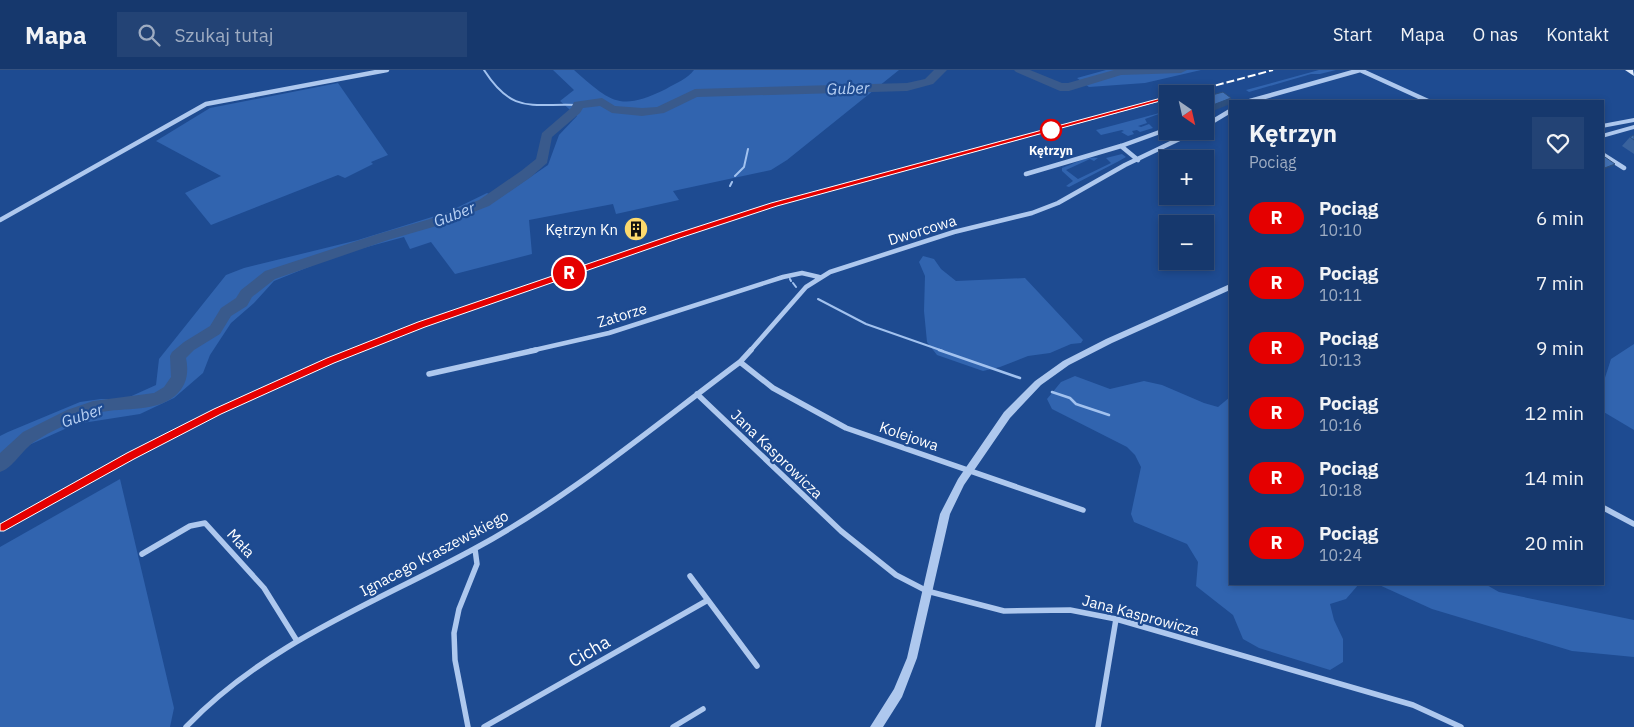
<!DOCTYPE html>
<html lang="pl">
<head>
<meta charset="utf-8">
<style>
  :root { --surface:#16386d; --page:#234375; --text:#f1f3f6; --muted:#9eacc2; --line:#355280 }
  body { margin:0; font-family:"IBM Plex Sans",sans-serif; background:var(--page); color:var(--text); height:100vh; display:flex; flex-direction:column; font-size:19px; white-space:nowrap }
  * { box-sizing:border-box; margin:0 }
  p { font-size:16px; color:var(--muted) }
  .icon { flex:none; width:28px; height:28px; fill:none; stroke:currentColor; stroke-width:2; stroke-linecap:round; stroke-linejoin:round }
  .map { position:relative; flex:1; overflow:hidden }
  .details { position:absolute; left:1229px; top:30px; width:375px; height:485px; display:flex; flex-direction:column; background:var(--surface); border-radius:0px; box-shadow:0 2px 8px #0003,0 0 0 1px var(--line) }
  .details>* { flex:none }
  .badge { padding:0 10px; border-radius:16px; font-size:18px; line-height:32px }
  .needle { width:32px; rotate:146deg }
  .fabs { position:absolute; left:1159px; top:15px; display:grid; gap:10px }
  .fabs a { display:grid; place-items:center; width:55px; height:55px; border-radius:0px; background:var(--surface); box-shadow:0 2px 8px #0003,0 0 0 1px var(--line); font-size:25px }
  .map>.badge { position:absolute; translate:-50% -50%; box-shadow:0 0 0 2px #fff }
  .round { display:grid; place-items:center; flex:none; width:52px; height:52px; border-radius:0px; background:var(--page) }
  .head { display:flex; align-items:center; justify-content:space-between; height:85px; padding:0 20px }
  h1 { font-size:24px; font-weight:800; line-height:38px }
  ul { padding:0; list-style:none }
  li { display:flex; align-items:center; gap:15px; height:65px; padding:0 20px }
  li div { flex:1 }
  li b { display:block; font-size:19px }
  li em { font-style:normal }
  li .badge { min-width:55px; font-weight:700; text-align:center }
  header { display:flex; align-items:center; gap:30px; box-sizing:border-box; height:70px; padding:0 25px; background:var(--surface); border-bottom:1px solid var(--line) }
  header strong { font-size:24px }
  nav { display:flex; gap:28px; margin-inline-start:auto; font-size:18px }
  .search { width:350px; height:45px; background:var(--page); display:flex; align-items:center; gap:12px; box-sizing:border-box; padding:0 18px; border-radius:0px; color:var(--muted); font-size:19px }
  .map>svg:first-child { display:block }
  .green { fill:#3164af }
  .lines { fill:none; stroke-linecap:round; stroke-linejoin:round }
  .stream-far1 { stroke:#a2c2ef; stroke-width:2 }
  .stream { stroke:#a2c2ef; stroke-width:2.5 }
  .river { fill:#395a8c; fill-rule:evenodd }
  .minor-far1 { stroke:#aec8ee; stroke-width:4.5 }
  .minor { stroke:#aec8ee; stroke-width:5.5 }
  .tertiary { fill:#aec8ee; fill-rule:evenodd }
  .secondary { fill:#dbe7fa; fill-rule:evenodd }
  .rail-far1 { stroke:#fff; stroke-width:2; stroke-dasharray:8 3; stroke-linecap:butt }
  .rail { stroke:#fff; stroke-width:2.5; stroke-dasharray:10 4.5; stroke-linecap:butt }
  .wall { fill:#39629d }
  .shaded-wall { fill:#2e507f }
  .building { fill:#4272b6; stroke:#2e507f }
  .line { fill:#e50000; stroke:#fff }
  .stop-dot { fill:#fff; stroke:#e50000; stroke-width:2.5 }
  .labels { text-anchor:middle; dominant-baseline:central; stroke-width:4.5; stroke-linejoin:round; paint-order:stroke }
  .far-stop-label { font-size:12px; font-weight:bold; fill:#fff; stroke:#1e4b91 }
  .poi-label { font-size:15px; fill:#fff; stroke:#1e4b91; text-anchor:end }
  .street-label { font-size:15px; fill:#fff; stroke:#1e4b91 }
  .water-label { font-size:16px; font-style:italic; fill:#bad2f4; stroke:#1e4b91 }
  .near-street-label { font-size:18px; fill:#fff; stroke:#1e4b91 }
</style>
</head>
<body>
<header>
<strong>Mapa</strong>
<div class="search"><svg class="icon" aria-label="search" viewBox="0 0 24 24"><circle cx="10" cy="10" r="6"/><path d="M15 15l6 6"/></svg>Szukaj tutaj</div>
<nav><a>Start</a><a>Mapa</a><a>O nas</a><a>Kontakt</a></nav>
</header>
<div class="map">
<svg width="1634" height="657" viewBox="0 0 1634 657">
  <rect width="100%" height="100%" fill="#1e4b91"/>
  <path class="green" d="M553,0H574C611,32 619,42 666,19C676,13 687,9 694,0H899L787,90L771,100L673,121L679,130L616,144L613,134L529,150L532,184L455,204L431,172L410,179L404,167L341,184L274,211L254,233L231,253L210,285L203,303L174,328L140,344L76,354L0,388V366L8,362L80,332L101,329H125L156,315L159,289L226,205L244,198L358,170L448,142L487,123L498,129L548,95L559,65L577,46L560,31L574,20Z
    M1106,0H1201L1145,13L1089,17L1077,8Z
    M1319,0H1336L1320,4H1311L1249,22L1246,20Z
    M338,13L388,85L371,92L373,94L345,108L338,105L211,155L185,123L221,106L156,71L210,38Z
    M1167,41L1145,49L1147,53L1138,56L1141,57L1149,54L1153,58L1140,62L1137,60L1132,61L1134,64L1128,66L1121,62L1124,61L1122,60L1101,65L1096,60Z
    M1122,84L1126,87L1119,91L1069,117L1066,116L1073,111L1062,101V98C1073,94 1086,86 1098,88L1094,91L1090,89L1066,100L1078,109L1111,93L1106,88Z
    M923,186L934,189L941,199L956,211L1025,208L1083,270L1081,273L1071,274L1050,283L1028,286L1000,297L983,301L937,285L927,272L924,241L925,206L919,192Z
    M1634,274V360L1602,341L1603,314L1611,289Z
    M1075,306L1110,319L1144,311L1162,315L1204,333L1218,337L1230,327V514H1359L1346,529L1330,534L1334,550L1343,569V592L1330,600L1259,578L1243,569L1233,545L1196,516L1198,492L1187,474L1134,452L1131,444L1141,397L1135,385L1127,377L1052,339L1047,329L1061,312Z
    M120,409L174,638L170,657H0V477Z
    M1377,514H1485L1499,522L1634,550V587L1572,581L1432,539Z"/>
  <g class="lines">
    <path class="stream-far1" d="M484,0C513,45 531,33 578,35
      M735,106L744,97L748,79
      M730,116L732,112
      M790,209L791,211
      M793,213L796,217
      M818,229L866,254L943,281"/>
    <path class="stream" d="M939,280L1020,308
      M1052,322L1070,328L1076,334L1109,345"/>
    <path class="river" d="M934,0H947L933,14L907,21L697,27L664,43L642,46L612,43L600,36L583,38L580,43L552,67L547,93L531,107L489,136L440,155L388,170L275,209L252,227L247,236L231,246L220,264L194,280L186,288C189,302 187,316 175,326C153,344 119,336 93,344C74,350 51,361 34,372C22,380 13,398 0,402V383L23,362L67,340L93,331L154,323L164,317L171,307L170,286L172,282L184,272L210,256L221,238L236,228L241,220L265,201L378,164L430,149L479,130L521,101L536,89L542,63L571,38L574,32L602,28L615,36L642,38L657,37L695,19L907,13L925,9Z
      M1014,0H1030L1062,13H1068L1114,0H1187L1181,3L1121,5L1069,21H1060L1016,2Z"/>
    <path class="minor-far1" d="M1360,0L1428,31
      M1250,31L1360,0
      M1205,56L1230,41
      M1121,76L1138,90
      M1602,84L1624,98
      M1026,104L1121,76L1168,59
      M0,150L206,34L387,0
      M530,281L609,263L783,207L802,203L819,207
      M750,281L806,217L830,202L954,162L1032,143L1058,133L1125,95L1196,61"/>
    <path class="minor" d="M740,292L773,318L846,358L1083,440
      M429,304L536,280
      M697,324L841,461L896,505L927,521L1004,541L1070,540L1116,549L1413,635L1461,657
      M1602,437L1634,454
      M142,484L190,456L205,453L264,518L297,571
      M690,506L757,596
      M186,657C266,573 375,533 474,479C569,428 654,356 740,292L751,280
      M468,657L455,590L454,563L459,539L477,494L475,479
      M484,657L708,530
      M673,657L703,639
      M1098,657L1116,549"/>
    <path class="tertiary" d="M1634,48V52L1602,58V54Z
      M1634,55V59L1602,68V64Z
      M1230,214V220L1112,273L1069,295L1041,315L1010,348L964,415L950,444L917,588L902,627L883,657H870L894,619L907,588L940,444L958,409L1004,342L1035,311L1063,291L1106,269Z"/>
    <path class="secondary" d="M1625,0H1633L1634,6Z"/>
    <path class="rail-far1" d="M1184,24L1273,0
      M354,281L422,255L753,141L1168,28"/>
    <path class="rail" d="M0,458C116,394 233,327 357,280"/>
  </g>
  <path class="wall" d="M1634,65V84L1622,76L1630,67Z"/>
  <path class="shaded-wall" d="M1231,28L1228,35L1205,44V38Z
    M1615,94L1613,96L1602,100V99Z"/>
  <path class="building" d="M1223,22L1231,28L1205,38V27Z
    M1634,65V70L1630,67Z
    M1602,85L1615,94L1602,99Z"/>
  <path class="line" d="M1165,27L1171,28L777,136L680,168L425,257L334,293L221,344L134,389L4,461H0V454L127,383L214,339L327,288L418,252L675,164L771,133Z"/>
  <defs>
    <g id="building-disc" transform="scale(1.25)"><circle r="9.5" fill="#fcd96d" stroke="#1e4b91"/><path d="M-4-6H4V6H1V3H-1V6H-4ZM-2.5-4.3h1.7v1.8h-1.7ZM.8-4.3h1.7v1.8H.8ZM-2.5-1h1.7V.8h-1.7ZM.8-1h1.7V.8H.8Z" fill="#111"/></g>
  </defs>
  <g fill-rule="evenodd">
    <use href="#building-disc" x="636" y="159"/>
  </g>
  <circle class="stop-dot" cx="1051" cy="60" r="10"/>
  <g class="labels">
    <g class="far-stop-label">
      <text x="1051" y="80">Kętrzyn</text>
    </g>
    <g class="poi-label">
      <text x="618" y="159">Kętrzyn Kn</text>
    </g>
    <g class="street-label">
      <text transform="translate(922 160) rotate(-17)">Dworcowa</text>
      <text transform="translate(622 245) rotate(-17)">Zatorze</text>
      <text transform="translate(909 366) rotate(19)">Kolejowa</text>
      <text transform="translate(777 384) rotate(44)">Jana Kasprowicza</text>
      <text transform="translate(241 473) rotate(48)">Mała</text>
      <text transform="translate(434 483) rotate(-28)">Ignacego Kraszewskiego</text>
      <text transform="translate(1141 545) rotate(15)">Jana Kasprowicza</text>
    </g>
    <g class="water-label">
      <text transform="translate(848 18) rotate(-2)">Guber</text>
      <text transform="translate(454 144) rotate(-21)">Guber</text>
      <text transform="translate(82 345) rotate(-19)">Guber</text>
    </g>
    <g class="near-street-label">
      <text transform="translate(589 581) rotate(-30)">Cicha</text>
    </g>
  </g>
</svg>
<div class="fabs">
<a><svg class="needle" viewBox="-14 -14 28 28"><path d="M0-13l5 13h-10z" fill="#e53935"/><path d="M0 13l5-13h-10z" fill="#9eacc2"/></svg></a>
<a>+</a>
<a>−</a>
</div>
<b class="badge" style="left:569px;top:203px;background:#e50000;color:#fff">R</b>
<section class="details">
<div class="head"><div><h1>Kętrzyn</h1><p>Pociąg</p></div><a class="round"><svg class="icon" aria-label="heart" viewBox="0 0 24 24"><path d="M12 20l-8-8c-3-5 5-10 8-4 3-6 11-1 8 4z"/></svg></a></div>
<ul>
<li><span class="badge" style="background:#e50000;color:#fff">R</span><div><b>Pociąg</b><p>10:10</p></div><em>6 min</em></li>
<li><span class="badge" style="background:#e50000;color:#fff">R</span><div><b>Pociąg</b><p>10:11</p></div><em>7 min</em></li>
<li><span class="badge" style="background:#e50000;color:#fff">R</span><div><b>Pociąg</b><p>10:13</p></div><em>9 min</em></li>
<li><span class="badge" style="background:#e50000;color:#fff">R</span><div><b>Pociąg</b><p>10:16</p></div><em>12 min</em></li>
<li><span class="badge" style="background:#e50000;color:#fff">R</span><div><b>Pociąg</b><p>10:18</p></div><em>14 min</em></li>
<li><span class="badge" style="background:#e50000;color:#fff">R</span><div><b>Pociąg</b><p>10:24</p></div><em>20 min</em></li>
</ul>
</section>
</div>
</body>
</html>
